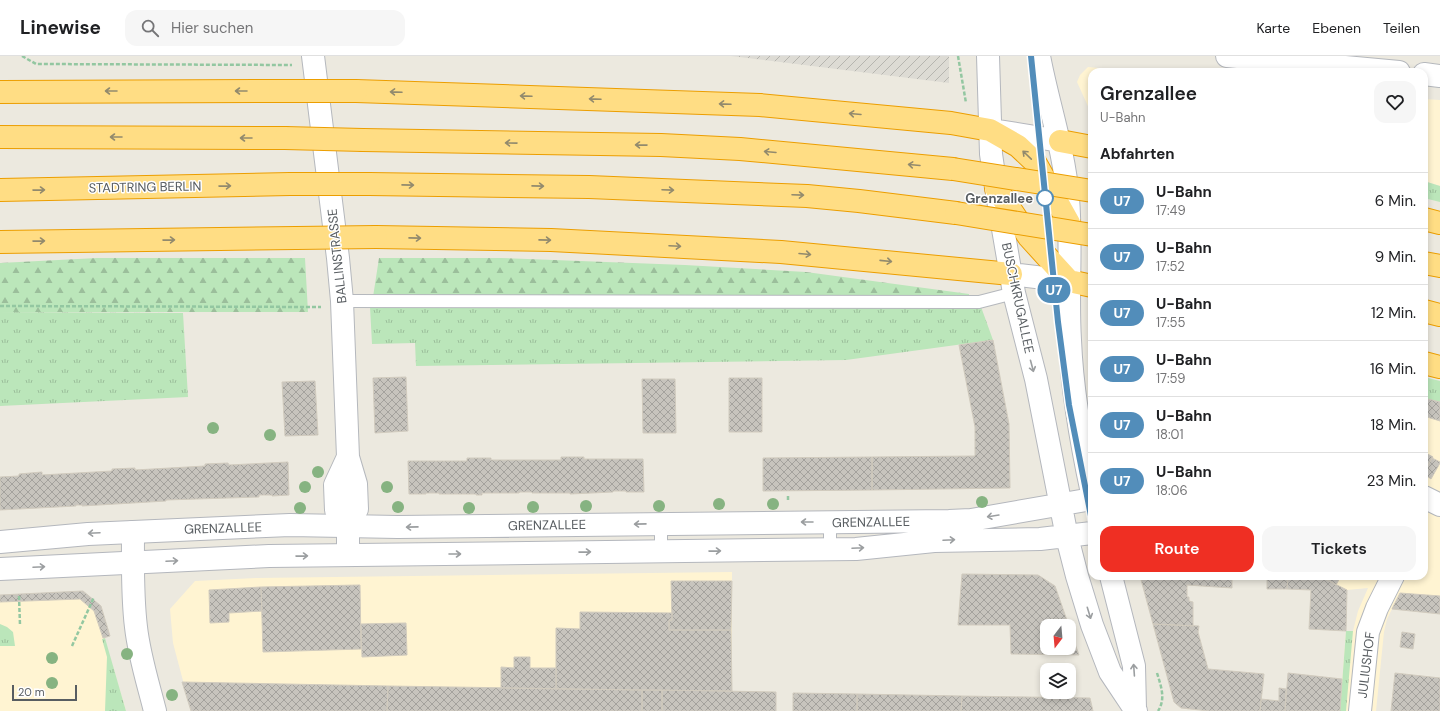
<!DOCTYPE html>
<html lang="de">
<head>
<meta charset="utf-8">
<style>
  :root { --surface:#fff; --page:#f6f6f6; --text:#202124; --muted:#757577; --line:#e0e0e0; --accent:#ef2f23 }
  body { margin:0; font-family:"DM Sans",sans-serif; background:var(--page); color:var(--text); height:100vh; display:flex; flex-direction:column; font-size:15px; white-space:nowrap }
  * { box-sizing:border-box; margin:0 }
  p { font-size:13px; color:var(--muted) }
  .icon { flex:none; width:22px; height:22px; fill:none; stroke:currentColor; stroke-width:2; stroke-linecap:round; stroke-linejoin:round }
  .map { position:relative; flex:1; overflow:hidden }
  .sheet { position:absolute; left:1088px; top:12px; width:340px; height:512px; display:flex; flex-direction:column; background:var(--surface); border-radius:12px; box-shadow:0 2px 6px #0003 }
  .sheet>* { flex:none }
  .badge { padding:0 8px; border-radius:13px; font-size:14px; line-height:26px }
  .needle { width:26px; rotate:196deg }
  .controls { position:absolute; left:1040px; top:563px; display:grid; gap:8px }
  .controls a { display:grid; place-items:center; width:36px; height:36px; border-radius:8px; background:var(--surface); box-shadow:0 2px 6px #0003; font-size:20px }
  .scale { position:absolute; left:12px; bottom:10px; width:65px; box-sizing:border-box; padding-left:4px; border:2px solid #585d61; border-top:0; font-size:11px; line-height:14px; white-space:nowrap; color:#585d61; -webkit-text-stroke:3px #fff; paint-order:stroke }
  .map>.badge { position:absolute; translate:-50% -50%; box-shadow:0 0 0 2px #fff }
  h2 { padding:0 12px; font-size:15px; line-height:36px }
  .round { display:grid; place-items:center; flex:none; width:42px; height:42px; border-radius:12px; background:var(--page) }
  .overview { display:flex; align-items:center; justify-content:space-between; height:68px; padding:0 12px }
  h1 { font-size:19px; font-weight:600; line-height:30px }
  .button { display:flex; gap:8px; margin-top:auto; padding:8px 12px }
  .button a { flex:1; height:46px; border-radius:12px; background:var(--accent); color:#fff; font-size:16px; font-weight:600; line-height:46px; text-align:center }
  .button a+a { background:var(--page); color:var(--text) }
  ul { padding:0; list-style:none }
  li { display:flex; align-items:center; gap:12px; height:56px; padding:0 12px; border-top:1px solid var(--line) }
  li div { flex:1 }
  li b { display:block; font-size:15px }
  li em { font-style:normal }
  li .badge { min-width:44px; font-weight:700; text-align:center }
  header { display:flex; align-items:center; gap:24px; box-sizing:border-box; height:56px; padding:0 20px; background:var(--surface); border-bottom:1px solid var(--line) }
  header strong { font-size:19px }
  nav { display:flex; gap:22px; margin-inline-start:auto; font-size:14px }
  .search { width:280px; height:36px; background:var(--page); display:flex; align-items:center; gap:10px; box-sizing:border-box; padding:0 14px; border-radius:12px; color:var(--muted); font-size:15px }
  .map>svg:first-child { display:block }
  .commercial { fill:#fff4d2 }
  .industrial { fill:url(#industrial-furrows) }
  .grass { fill:url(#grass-tufts) }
  .forest { fill:url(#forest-firs) }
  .building { fill:url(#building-cross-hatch); stroke:#d1cbbe }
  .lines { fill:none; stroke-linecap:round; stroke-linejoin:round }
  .service-casing { stroke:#b5b8bd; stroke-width:14 }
  .minor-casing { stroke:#b5b8bd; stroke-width:24 }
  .secondary-casing { stroke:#b4b7bd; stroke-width:24 }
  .motorway-casing { stroke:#ec9e00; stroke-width:24 }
  .path { stroke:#93c7a1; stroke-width:2.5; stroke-dasharray:4 2; stroke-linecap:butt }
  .service { stroke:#fff; stroke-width:12 }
  .minor { stroke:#fff; stroke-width:22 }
  .secondary { stroke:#fff; stroke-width:22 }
  .motorway { stroke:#ffdd84; stroke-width:22 }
  .motorway-bridge-casing { stroke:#ec9e00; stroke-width:24; stroke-linecap:butt }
  .motorway-bridge { stroke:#ffdd84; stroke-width:22 }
  .tree { fill:#86b381 }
  .oneway { stroke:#928a6d }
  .oneway2 { stroke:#9b9ea0 }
  .line-casing { stroke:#fff; stroke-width:9 }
  .line { stroke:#528dba; stroke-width:6 }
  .stop-dot { fill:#fff; stroke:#528dba; stroke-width:2 }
  .labels { text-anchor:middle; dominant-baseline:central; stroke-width:3; stroke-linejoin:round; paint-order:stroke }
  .street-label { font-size:13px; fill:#585d61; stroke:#fff }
  .stop-label { font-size:13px; font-weight:bold; fill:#585d61; stroke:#fff; text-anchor:end }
</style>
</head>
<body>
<header>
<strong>Linewise</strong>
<div class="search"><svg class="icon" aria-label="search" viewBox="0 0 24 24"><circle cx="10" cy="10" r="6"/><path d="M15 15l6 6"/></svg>Hier suchen</div>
<nav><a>Karte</a><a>Ebenen</a><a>Teilen</a></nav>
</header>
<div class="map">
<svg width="1440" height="655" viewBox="0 0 1440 655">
  <defs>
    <pattern id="industrial-furrows" width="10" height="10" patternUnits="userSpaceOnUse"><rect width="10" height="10" fill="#dddbd4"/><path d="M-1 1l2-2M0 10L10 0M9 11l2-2" fill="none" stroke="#b6b5af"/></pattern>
    <pattern id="grass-tufts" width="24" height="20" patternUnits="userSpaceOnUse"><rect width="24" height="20" fill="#bbe6ba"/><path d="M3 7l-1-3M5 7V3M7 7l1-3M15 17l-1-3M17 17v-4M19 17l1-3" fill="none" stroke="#9bbe9b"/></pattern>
    <pattern id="forest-firs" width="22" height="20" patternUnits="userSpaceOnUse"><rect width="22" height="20" fill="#bbe6ba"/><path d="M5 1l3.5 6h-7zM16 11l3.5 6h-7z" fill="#9bbe9b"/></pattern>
    <pattern id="building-cross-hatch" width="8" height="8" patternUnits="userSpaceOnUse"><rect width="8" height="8" fill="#c7c4bd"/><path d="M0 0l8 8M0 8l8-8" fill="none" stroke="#a4a29d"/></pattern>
  </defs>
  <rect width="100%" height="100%" fill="#ece9df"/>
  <path class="commercial" d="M1088,11L1109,13L1136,16H1092V59L1077,26L1080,19Z
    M1424,43L1440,44V130L1424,125Z
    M1424,342L1440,346V540L1400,537L1387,563L1384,576L1376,655H1340L1346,575H1353L1358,555L1368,532L1347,534L1319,520H1424Z
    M732,516V635L776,636V655H191L173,587L170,553L195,525L256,522Z
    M81,541L96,554L126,655H0V545Z"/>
  <path class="industrial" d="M731,0H949V27Z"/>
  <path class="grass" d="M1424,125L1440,130V146L1424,142Z
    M980,248L993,284L846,304L416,310L415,287L372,288L370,251Z
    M0,256L183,257L188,341L0,350Z
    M1424,321L1440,325V346L1424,342Z
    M0,568L7,571L13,576L15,590H0Z
    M1346,575H1353L1346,655H1340Z
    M105,582L126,655H105L107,601L102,583Z"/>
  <path class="forest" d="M97,202H305L308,256H0V207Z
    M379,202H501L685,209L806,216L969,238V244L373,241Z"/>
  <path class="building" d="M993,284L1009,368L1010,432L872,434V401L975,400V371L959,289Z
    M406,321L408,375L375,377L373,322Z
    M729,322H762V376H729Z
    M642,323H675L676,377H643Z
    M315,325L318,379L285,380L282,326Z
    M1424,342L1440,346V365L1424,360Z
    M1424,396L1433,401L1424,416Z
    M561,401H584V403H643L644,436H626V435H613V436L570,438V437H532V436H520L519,437H482V439H476V438H439V437H426V438H409L408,405H467V402H491V404H561Z
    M872,401V434L763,435V402Z
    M1432,402L1440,406V407L1431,423L1424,418V416Z
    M288,406L289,439L272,440V439H259V441L166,444V445L82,450V449H76V450L0,454V421L19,420V418L42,416V419L112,415V413L135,412V414L205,410V408L228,407L229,409Z
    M962,518L1038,519L1055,530L1069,570H1047V592H1069V571L1079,599L1011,598L1010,569H958Z
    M1140,520H1232V532L1187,529V541H1189V545L1193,546V570L1153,568Z
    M1267,520H1288L1287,533H1267Z
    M1288,520H1319L1347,534L1346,575L1309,573L1311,534L1287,533Z
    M1321,520H1341L1336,529Z
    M671,525H732L731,574H669V564H672Z
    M360,529L361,593L263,596L261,531Z
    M261,531L262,555L229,557V566L210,567L209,534Z
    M83,535L101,550L110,580L103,582L94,555L80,543L0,546V539Z
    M1400,537L1440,540V558L1392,553Z
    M580,556L672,557V564H669V574H731L732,635L556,633V572L580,573Z
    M406,567L407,599L362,601L361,568Z
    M1153,568L1199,570L1198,576L1208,613L1264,618L1260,655H1209L1181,652L1174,646Z
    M1402,576L1415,578L1413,593L1400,591Z
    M514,601H530V612H556V633L501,632V611L514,612Z
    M1288,617L1342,623L1340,655H1285Z
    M1395,617L1440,622V655H1391Z
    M182,626L388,630L387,655H191Z
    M388,630L642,634V655H387Z
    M1279,632L1286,633L1285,655H1260L1261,643L1279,645Z
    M642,634H662V655H642Z
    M662,634L776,636V655H662Z
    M793,637L857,638V655H793Z
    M857,638L962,640L961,655H857Z
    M962,640L1090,642L1093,655H961Z"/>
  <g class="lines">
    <g class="service-casing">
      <path id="service" d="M342,245L979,246L1014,237
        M661,468V495
        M830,493V466"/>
    </g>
    <g class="minor-casing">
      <path id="minor" d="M313,0L338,202L342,245L348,401L356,428L357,453L348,470V499
        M1227,0L1399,16
        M1424,18L1440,20
        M1424,441L1440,449
        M348,470L336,454L335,429L348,401
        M133,476C133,507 132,539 136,571C139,599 148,627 155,655
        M1360,655L1368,576L1377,552L1393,520"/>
    </g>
    <g class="secondary-casing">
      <path id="secondary" d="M988,0L991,98L996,132L1014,237L1036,323L1067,481L1077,520L1092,569L1110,616L1136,655
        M1039,0C1048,48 1064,93 1068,142C1072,189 1067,237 1070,284C1072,335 1081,386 1092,437
        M992,74L1060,85
        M1011,218L1069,225
        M0,486L88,478L290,469L398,471L949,465L971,464L1092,443
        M0,513L269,500L856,493L934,485L1040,483L1092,477
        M1111,520L1134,610L1135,653"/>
    </g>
    <g class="motorway-casing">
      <path id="motorway" d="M356,35L760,49L951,67L990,74L1018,90L1035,106L1069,167
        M0,36L280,35
        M0,81L285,82
        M363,84L661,89L740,93L953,113
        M1060,85L1092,91
        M369,128L589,131L807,140L859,145L956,157
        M996,132L1029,181L1069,225L1092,230
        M0,134L290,128
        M1424,163L1440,167
        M376,181L551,184L781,196L1011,218
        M0,186L296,182
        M1424,207L1440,210
        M1424,255L1440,259
        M1424,307L1440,311"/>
    </g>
    <path class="path" d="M22,0L36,8L292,9
      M958,0L966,47
      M0,250L321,251
      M788,440V446
      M19,540L20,569
      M72,590L94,541
      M1157,617C1161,630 1166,643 1158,655"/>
    <use href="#service" class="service"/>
    <use href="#minor" class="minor"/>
    <use href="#secondary" class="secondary"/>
    <use href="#motorway" class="motorway"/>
    <g class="motorway-bridge-casing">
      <path id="motorway-bridge" d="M280,35H356
        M285,82L363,84
        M953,113L1092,135
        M290,128H369
        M956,157L1092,179
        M296,182L376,181"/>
    </g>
    <use href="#motorway-bridge" class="motorway-bridge"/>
  </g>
  <g class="tree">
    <circle cx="213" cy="372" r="6"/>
    <circle cx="270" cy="379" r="6"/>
    <circle cx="318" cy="416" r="6"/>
    <circle cx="305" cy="431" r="6"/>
    <circle cx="387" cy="431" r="6"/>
    <circle cx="982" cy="446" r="6"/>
    <circle cx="719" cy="448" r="6"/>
    <circle cx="773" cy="448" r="6"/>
    <circle cx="586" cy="450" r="6"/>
    <circle cx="659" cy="450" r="6"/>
    <circle cx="398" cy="451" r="6"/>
    <circle cx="533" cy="451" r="6"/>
    <circle cx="300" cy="452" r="6"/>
    <circle cx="469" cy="452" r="6"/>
    <circle cx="127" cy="598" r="6"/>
    <circle cx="52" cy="602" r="6"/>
    <circle cx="52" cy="627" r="6"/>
    <circle cx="172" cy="639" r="6"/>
  </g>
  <defs><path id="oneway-shaft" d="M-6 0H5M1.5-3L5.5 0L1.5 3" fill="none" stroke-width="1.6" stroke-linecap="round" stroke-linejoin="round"/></defs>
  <g class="oneway">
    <use href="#oneway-shaft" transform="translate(111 35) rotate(180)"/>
    <use href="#oneway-shaft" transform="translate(241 35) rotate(180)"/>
    <use href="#oneway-shaft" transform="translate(396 36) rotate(-178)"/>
    <use href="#oneway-shaft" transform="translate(526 40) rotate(-178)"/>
    <use href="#oneway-shaft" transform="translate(595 43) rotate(-178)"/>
    <use href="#oneway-shaft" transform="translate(725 48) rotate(-178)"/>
    <use href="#oneway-shaft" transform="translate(855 58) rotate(-175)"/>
    <use href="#oneway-shaft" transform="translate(116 81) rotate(-180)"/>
    <use href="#oneway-shaft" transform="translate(246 82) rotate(-180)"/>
    <use href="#oneway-shaft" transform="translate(511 87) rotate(-179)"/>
    <use href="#oneway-shaft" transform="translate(641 89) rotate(-179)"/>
    <use href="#oneway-shaft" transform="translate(770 96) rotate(-175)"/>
    <use href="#oneway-shaft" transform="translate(1027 99) rotate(-136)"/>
    <use href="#oneway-shaft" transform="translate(914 109) rotate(-175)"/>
    <use href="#oneway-shaft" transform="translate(408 129) rotate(1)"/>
    <use href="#oneway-shaft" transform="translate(225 130) rotate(-1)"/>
    <use href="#oneway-shaft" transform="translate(538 130) rotate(1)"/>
    <use href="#oneway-shaft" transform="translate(39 134) rotate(-1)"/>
    <use href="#oneway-shaft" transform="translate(668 134) rotate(2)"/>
    <use href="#oneway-shaft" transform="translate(798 139) rotate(2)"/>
    <use href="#oneway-shaft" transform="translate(415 182) rotate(1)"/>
    <use href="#oneway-shaft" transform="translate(169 184) rotate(-1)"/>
    <use href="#oneway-shaft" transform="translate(545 184) rotate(1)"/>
    <use href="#oneway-shaft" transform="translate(39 185) rotate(-1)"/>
    <use href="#oneway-shaft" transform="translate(675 190) rotate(3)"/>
    <use href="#oneway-shaft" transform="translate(805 198) rotate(5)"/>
    <use href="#oneway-shaft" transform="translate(886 205) rotate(6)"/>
  </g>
  <g class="oneway2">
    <use href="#oneway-shaft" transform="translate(1032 310) rotate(75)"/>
    <use href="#oneway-shaft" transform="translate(993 460) rotate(171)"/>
    <use href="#oneway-shaft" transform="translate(807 466) rotate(180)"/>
    <use href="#oneway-shaft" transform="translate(640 468) rotate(179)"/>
    <use href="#oneway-shaft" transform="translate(412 471) rotate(179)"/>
    <use href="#oneway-shaft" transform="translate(94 477) rotate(177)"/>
    <use href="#oneway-shaft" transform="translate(949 484) rotate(-3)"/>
    <use href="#oneway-shaft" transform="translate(858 492) rotate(-3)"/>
    <use href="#oneway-shaft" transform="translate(715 495) rotate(-1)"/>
    <use href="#oneway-shaft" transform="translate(585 496) rotate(-1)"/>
    <use href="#oneway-shaft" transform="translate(455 498)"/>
    <use href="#oneway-shaft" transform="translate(302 500) rotate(-1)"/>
    <use href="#oneway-shaft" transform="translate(172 505) rotate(-3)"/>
    <use href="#oneway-shaft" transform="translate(39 511) rotate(-3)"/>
    <use href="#oneway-shaft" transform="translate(1089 557) rotate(73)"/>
    <use href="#oneway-shaft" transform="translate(1134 614) rotate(-94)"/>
  </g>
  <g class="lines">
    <g class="line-casing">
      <path id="line" d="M1031,0L1058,266L1069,349L1092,465"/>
    </g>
    <use href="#line" class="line"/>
  </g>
  <circle class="stop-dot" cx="1045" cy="142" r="8"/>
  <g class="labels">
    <g class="street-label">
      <text transform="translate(145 131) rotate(-1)">STADTRING BERLIN</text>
      <text transform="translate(337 200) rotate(-96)">BALLINSTRASSE</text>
      <text transform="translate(1018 242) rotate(78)">BUSCHKRUGALLEE</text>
      <text transform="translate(871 466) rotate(-1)">GRENZALLEE</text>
      <text transform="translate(547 469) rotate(-1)">GRENZALLEE</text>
      <text transform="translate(223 472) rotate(-2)">GRENZALLEE</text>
      <text transform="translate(1366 609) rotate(-83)">JULIUSHOF</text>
    </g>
    <g class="stop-label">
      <text x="1033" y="142">Grenzallee</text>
    </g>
  </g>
</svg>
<div class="controls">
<a><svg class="needle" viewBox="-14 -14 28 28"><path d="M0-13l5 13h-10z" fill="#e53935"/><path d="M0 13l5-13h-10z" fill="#757577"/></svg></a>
<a><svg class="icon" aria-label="layers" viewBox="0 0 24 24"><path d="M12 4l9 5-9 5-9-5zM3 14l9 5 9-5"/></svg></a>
</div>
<div class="scale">20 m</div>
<b class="badge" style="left:1054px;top:234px;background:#528dba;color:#fff">U7</b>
<section class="sheet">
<div class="overview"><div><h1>Grenzallee</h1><p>U-Bahn</p></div><a class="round"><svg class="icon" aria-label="heart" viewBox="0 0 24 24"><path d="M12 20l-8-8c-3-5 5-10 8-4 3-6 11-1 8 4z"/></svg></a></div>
<h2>Abfahrten</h2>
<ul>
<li><span class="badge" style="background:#528dba;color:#fff">U7</span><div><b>U-Bahn</b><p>17:49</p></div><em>6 Min.</em></li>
<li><span class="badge" style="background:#528dba;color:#fff">U7</span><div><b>U-Bahn</b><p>17:52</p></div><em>9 Min.</em></li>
<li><span class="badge" style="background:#528dba;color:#fff">U7</span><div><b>U-Bahn</b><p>17:55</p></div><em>12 Min.</em></li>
<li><span class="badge" style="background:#528dba;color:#fff">U7</span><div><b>U-Bahn</b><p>17:59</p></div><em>16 Min.</em></li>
<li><span class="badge" style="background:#528dba;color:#fff">U7</span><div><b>U-Bahn</b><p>18:01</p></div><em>18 Min.</em></li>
<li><span class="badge" style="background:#528dba;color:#fff">U7</span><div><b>U-Bahn</b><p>18:06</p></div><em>23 Min.</em></li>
</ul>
<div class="button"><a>Route</a><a>Tickets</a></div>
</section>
</div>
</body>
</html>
